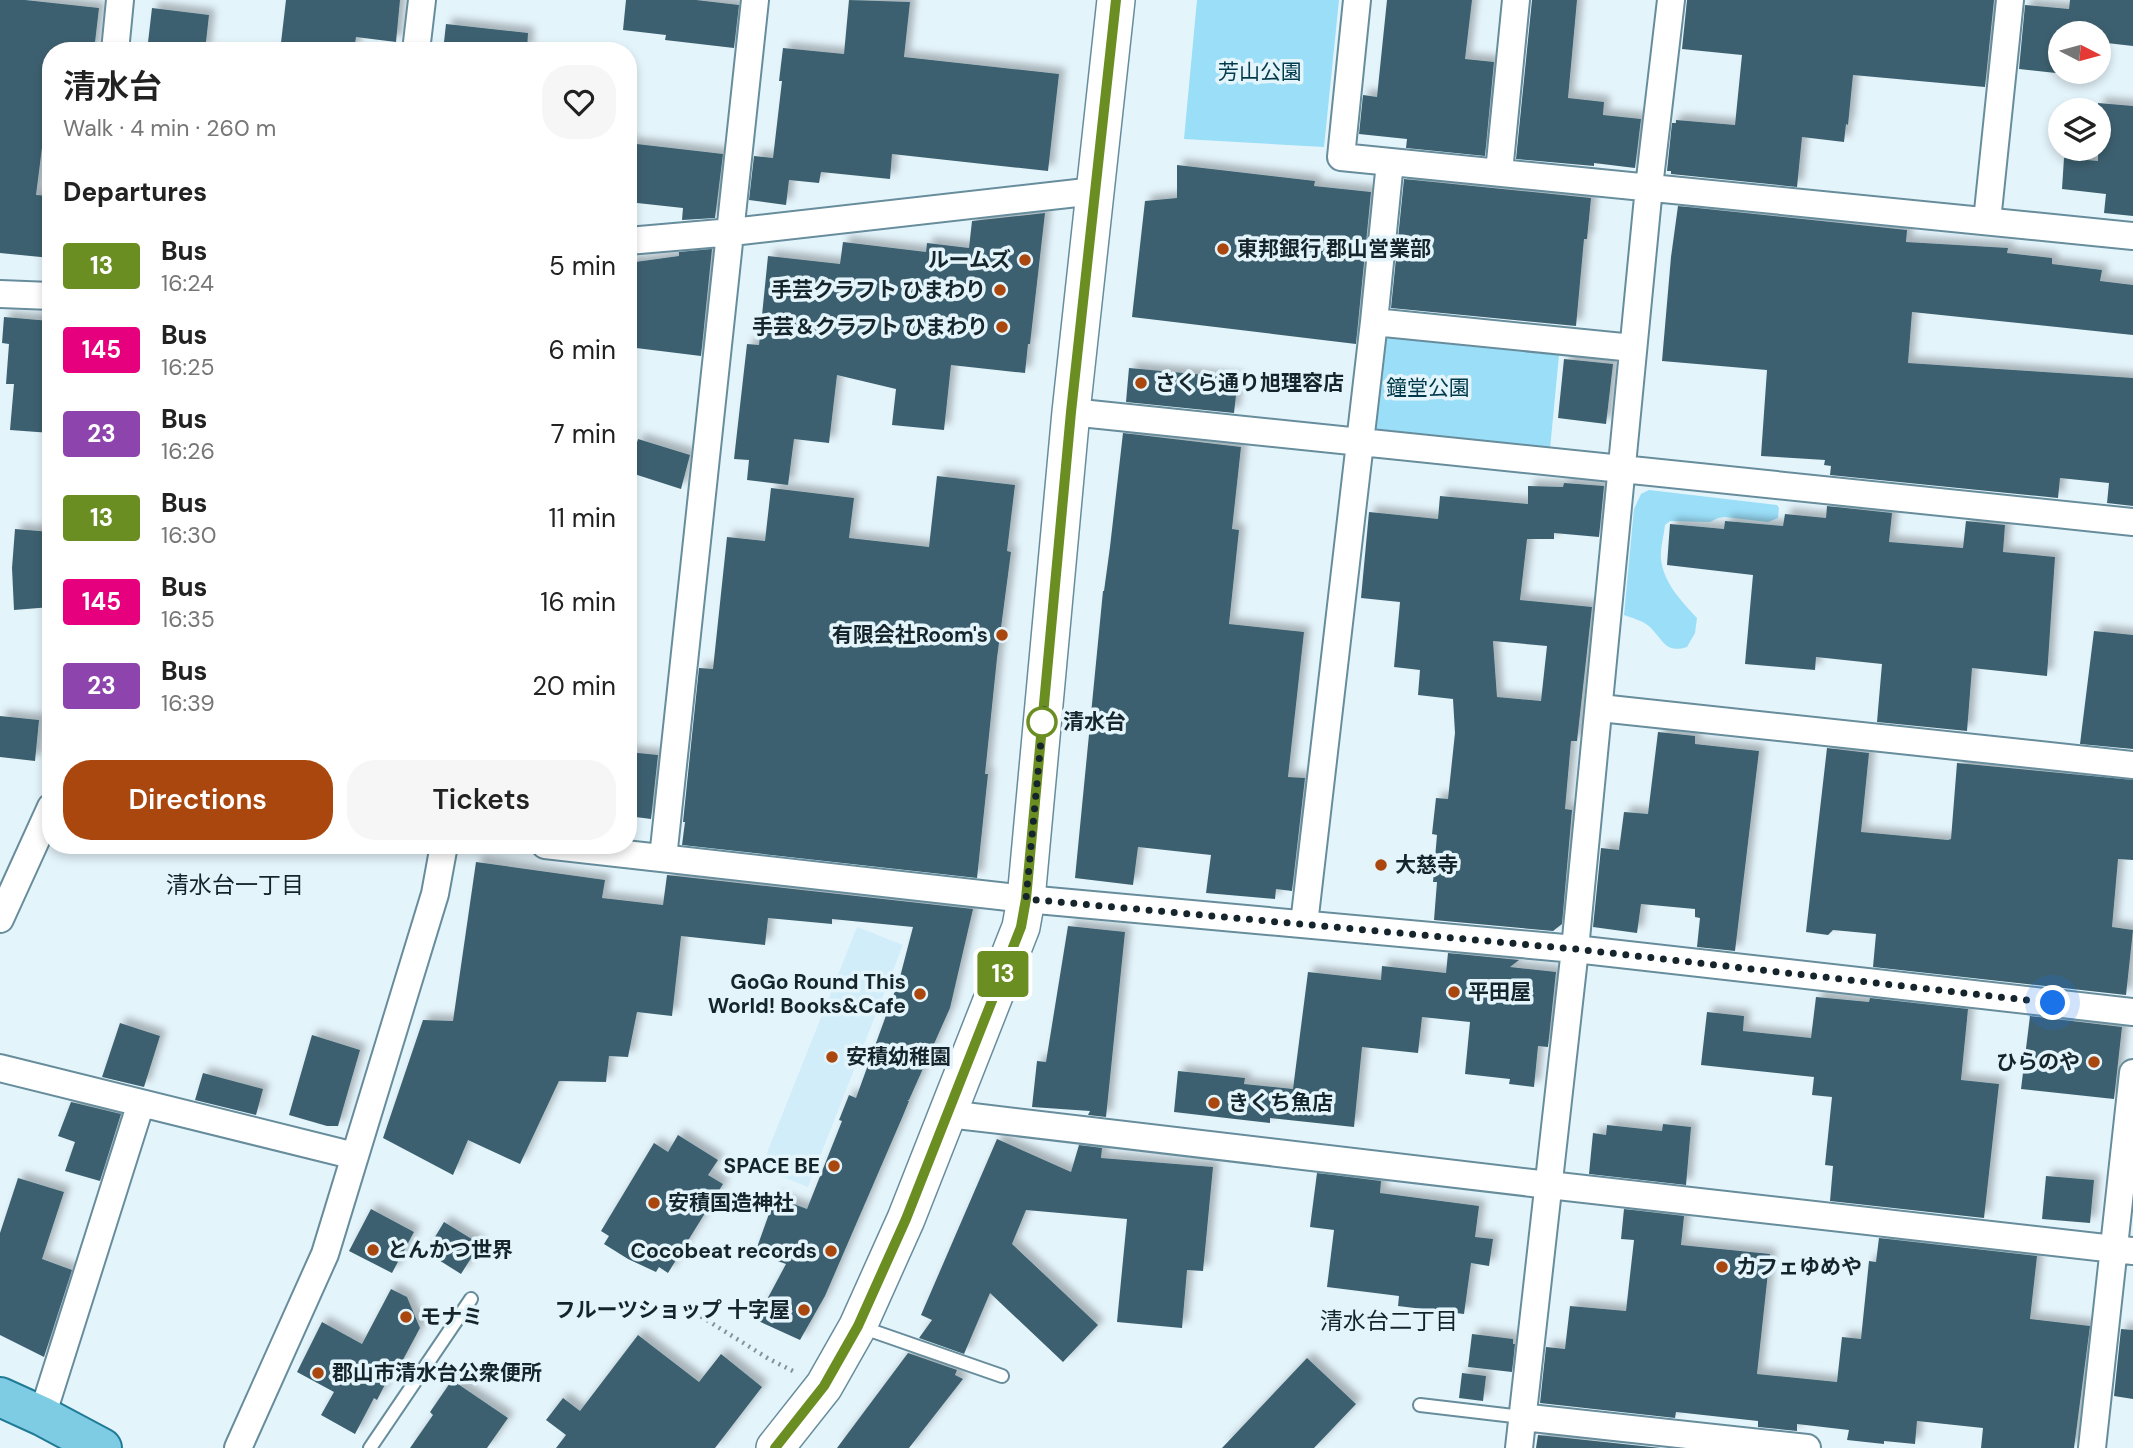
<!DOCTYPE html>
<html lang="en">
<head>
<meta charset="utf-8">
<style>
  :root { --surface:#fff; --page:#f6f6f6; --text:#222; --muted:#767676; --accent:#aa470e }
  body { margin:0; font-family:"DM Sans","Noto Sans JP",sans-serif; background:var(--page); color:var(--text); height:100vh; display:flex; flex-direction:column; font-size:26px; white-space:nowrap }
  * { box-sizing:border-box; margin:0 }
  p { font-size:23px; color:var(--muted) }
  .icon { flex:none; width:38px; height:38px; fill:none; stroke:currentColor; stroke-width:2; stroke-linecap:round; stroke-linejoin:round }
  .map { position:relative; flex:1; overflow:hidden }
  .panel { position:absolute; left:42px; top:42px; width:595px; height:812px; display:flex; flex-direction:column; background:var(--surface); border-radius:28px; box-shadow:0 4px 10px #0003 }
  .panel>* { flex:none }
  .badge { padding:0 14px; border-radius:5px; font-size:24px; line-height:46px }
  .needle { width:46px; rotate:96deg }
  .fabs { position:absolute; left:2048px; top:21px; display:grid; gap:14px }
  .fabs a { display:grid; place-items:center; width:63px; height:63px; border-radius:50%; background:var(--surface); box-shadow:0 4px 10px #0003; font-size:35px }
  .you { position:absolute; width:35px; height:35px; margin:-18px; border:5px solid #fff; border-radius:50%; background:#1a73e8; box-shadow:0 0 0 10px #1a73e833 }
  .map>.badge { position:absolute; translate:-50% -50%; box-shadow:0 0 0 4px #fff }
  h2 { padding:0 21px; font-size:26px; line-height:63px }
  .round { display:grid; place-items:center; flex:none; width:74px; height:74px; border-radius:28px; background:var(--page) }
  .summary { display:flex; align-items:center; justify-content:space-between; height:119px; padding:0 21px }
  h1 { font-size:33px; font-weight:600; line-height:52px }
  .primary-button { display:flex; gap:14px; margin-top:auto; padding:14px 21px }
  .primary-button a { flex:1; height:80px; border-radius:28px; background:var(--accent); color:#fff; font-size:28px; font-weight:600; line-height:80px; text-align:center }
  .primary-button a+a { background:var(--page); color:var(--text) }
  ul { padding:0; list-style:none }
  li { display:flex; align-items:center; gap:21px; height:84px; padding:0 21px }
  li div { flex:1 }
  li b { display:block; font-size:26px }
  li em { font-style:normal }
  li .badge { min-width:77px; font-weight:700; text-align:center }
  .map>svg:first-child { display:block }
  .built { fill:#d0edf9 }
  .green { fill:#9adef8 }
  .building { fill:#3c616f; fill-rule:evenodd; filter:url(#shadow) }
  .lines { fill:none; stroke-linecap:round; stroke-linejoin:round }
  .service-casing { stroke:#678d9c; stroke-width:16 }
  .minor-casing { stroke:#678d9c; stroke-width:30 }
  .secondary-casing { stroke:#678d9c; stroke-width:40 }
  .primary-casing { stroke:#217b97; stroke-width:42 }
  .path { stroke:#839399; stroke-width:4.5; stroke-dasharray:2 5; stroke-linecap:butt }
  .service { stroke:#fff; stroke-width:12 }
  .minor { stroke:#fff; stroke-width:26 }
  .secondary { stroke:#fff; stroke-width:37 }
  .primary { stroke:#7dcce3; stroke-width:38 }
  .line-casing { stroke:#fff; stroke-width:16 }
  .line { stroke:#6b8e23; stroke-width:10 }
  .walk { stroke:#15252b; stroke-width:7; stroke-dasharray:0 12.6 }
  .poi-dot { fill:#aa470e; stroke:#e4f4fb; stroke-width:2.5 }
  .stop-dot { fill:#fff; stroke:#6b8e23; stroke-width:3.5 }
  .labels { text-anchor:middle; dominant-baseline:central; stroke-width:7; stroke-linejoin:round; paint-order:stroke }
  .park-label { font-size:21px; fill:#00394a; stroke:#e4f4fb }
  .poi-label { font-size:21px; font-weight:bold; fill:#15252b; stroke:#e4f4fb; text-anchor:start }
  .stop-label { font-size:21px; font-weight:bold; fill:#15252b; stroke:#e4f4fb; text-anchor:start }
  .neighbourhood-label { font-size:23px; fill:#15252b; stroke:#e4f4fb }
</style>
</head>
<body>
<div class="map">
<svg width="2133" height="1448" viewBox="0 0 2133 1448">
  <defs>
    <filter id="shadow"><feDropShadow dx="6" dy="-6" stdDeviation="3.5" flood-color="#0004"/></filter>
  </defs>
  <rect width="100%" height="100%" fill="#e4f4fb"/>
  <path class="built" d="M857,927L903,945L808,1187L761,1168Z"/>
  <path class="green" d="M1197,0H1339L1324,147L1184,139Z
    M1392,335L1559,355L1550,449L1374,431L1382,343Z
    M1649,490L1777,505L1779,508L1778,518L1768,522L1725,517L1718,518L1710,522L1670,521L1665,525C1664,535 1660,549 1661,559C1663,582 1682,602 1697,618L1695,633L1687,647C1666,654 1663,640 1650,627C1644,621 1632,618 1624,615L1634,509L1641,494Z"/>
  <path class="building" d="M0,0H25L99,8L94,51H51V76L36,195L51,196V258L0,253Z
    M286,0H400L396,42L356,37L354,51H280Z
    M626,0H696L739,5L734,48L665,40L666,35L623,30Z
    M849,0L910,2L904,57L1059,74L1048,171L892,154L890,179L821,172L819,183L789,180L786,205L749,200L754,156L773,158L782,81H779L783,48L844,54Z
    M1387,0H1472L1465,59L1494,62L1485,156L1406,148L1407,139L1359,134L1363,95L1377,97Z
    M1532,0H1577L1568,98L1604,102L1603,115L1641,119L1635,168L1594,163V166L1516,159Z
    M1687,0H1994L1985,87L1853,75L1848,125L1846,124L1844,142L1802,137L1797,187L1671,174V171H1667L1672,123H1676V120L1735,125L1742,55L1682,49Z
    M2070,0H2133V46L2098,42V33H2060L2056,73L2019,69L2025,5L2069,9Z
    M152,8L209,15L205,51H147Z
    M446,24L528,33L527,51H443Z
    M2098,103L2133,106V216L2104,213L2106,194L2062,189L2064,158L2098,161Z
    M628,143L723,154L715,218L682,220L683,208L628,202Z
    M1177,165L1315,181L1314,186L1371,192L1356,344L1132,317L1145,201L1177,198Z
    M1404,179L1591,198L1587,239H1584L1576,326L1391,308Z
    M1678,206L1907,230L1906,242L2008,248L2007,253L2052,258V264L2102,270L2100,281L2133,285V335L1912,312L1908,363L2133,378V506L2107,503L2109,483L2060,478L2058,498L1830,475L1831,466L1824,465L1825,460L1761,456L1767,370L1662,361L1671,257Z
    M1045,213L1030,344H1028L1025,373L951,365L944,430L892,425L896,389L837,375L829,443L794,439L788,485L747,480L749,460L734,459L747,344L759,345L768,256L840,264L843,242L926,252L927,243L969,248L972,221Z
    M712,249L701,356L628,347V263L679,256V252Z
    M4,317L50,321L43,397L51,398V433L10,430L14,384H6L9,344L2,343Z
    M1564,359L1613,364L1606,424L1558,418Z
    M1129,368L1238,378L1234,413L1126,402Z
    M1123,433L1241,447L1232,529L1239,530L1229,624L1304,632L1288,777L1305,778L1292,891L1276,889L1275,899L1206,893L1211,855L1138,847L1133,885L1075,878L1103,591H1104L1110,547Z
    M638,439L690,455L681,489L628,472Z
    M937,476L1015,485L1007,551L1011,552L997,658L985,774H988L977,878L682,845L685,822H683L699,668L713,669L727,537L765,541L771,488L854,498L849,538L929,547Z
    M1564,483L1604,486L1599,537L1554,533V539H1527L1520,600L1592,607L1577,741H1571L1565,809L1572,810L1562,924L1553,931L1434,920L1437,882H1433L1437,835L1432,834L1436,798L1448,799L1455,733L1453,699L1418,695L1420,670L1394,667L1400,602L1361,598L1369,512L1438,519L1440,496L1528,504V486L1563,487ZM1493,641L1547,646L1541,701L1497,697Z
    M1827,506L1892,513L1889,542L1963,548L1966,521L2005,525L2003,552L2055,557L2047,676L1972,668L1967,731L1877,722L1882,664L1816,657L1815,670L1745,664L1753,575L1667,565L1670,524L1724,529L1725,521L1783,526L1785,514L1826,518Z
    M15,529L51,532V607L14,610L12,568Z
    M2094,631L2133,635V749L2080,744Z
    M0,716L39,720L35,761L0,757Z
    M1658,732L1695,736V744L1759,751L1735,951L1697,947L1700,918L1695,917V909L1641,904L1637,933L1593,927L1601,848L1619,850L1624,812L1648,814Z
    M1827,748L1869,753L1861,832L1948,840L1951,839L1957,763L2133,780V860L2118,859L2112,927L2133,930L2126,995L1873,967L1876,934L1833,930L1828,935L1806,932Z
    M628,752L658,755L651,819L628,816Z
    M476,862L605,880L602,898L663,905L667,875L973,909L950,1008L909,1100H907L909,1101L902,1118L825,1296L800,1340L756,1320L786,1264L755,1253L775,1197L807,1209L842,1121L839,1120L849,1095L856,1098L900,977L913,927L832,919V924L768,918L765,945L681,936L672,1016L637,1012L628,1057L609,1056L606,1082L559,1081L520,1164L468,1140L453,1175L383,1138L423,1020L453,1021Z
    M1068,926L1125,932L1106,1117L1088,1115L1090,1111L1032,1107L1037,1061L1046,1062Z
    M1448,953L1519,960L1510,967L1556,972L1548,1047L1538,1046L1534,1087L1509,1084L1510,1079L1465,1074L1470,1022L1422,1017L1418,1053L1362,1047L1354,1127L1270,1118V1123L1174,1112L1178,1071L1245,1078L1244,1084L1293,1089L1308,972L1381,980L1382,966L1446,973Z
    M1816,997L1869,1002L1870,998L1968,1009L1961,1080L1999,1084L1984,1218L1830,1201L1833,1166L1825,1165L1832,1097L1812,1095L1814,1077L1701,1065L1707,1012L1744,1016L1743,1031L1811,1038Z
    M2030,1016L2122,1027L2114,1099L2021,1089Z
    M120,1023L160,1036L144,1087L102,1077Z
    M312,1035L360,1050L338,1126H327L289,1115Z
    M203,1073L263,1089L256,1115L195,1100Z
    M71,1102L121,1114L100,1181L65,1171L75,1142L58,1136Z
    M1663,1124L1691,1127L1686,1185L1589,1174L1593,1133L1606,1135L1607,1125L1662,1131Z
    M678,1135L718,1160L708,1175L723,1184L668,1273L659,1267L656,1272L628,1259L604,1244L609,1236L601,1231L654,1143L668,1152Z
    M997,1139L1071,1172L1079,1145L1102,1148L1101,1158L1213,1167L1203,1271L1187,1270L1182,1328L1117,1322L1127,1219L1026,1210L1012,1244L1098,1325L1063,1362L990,1293L964,1354L919,1338L932,1320L921,1315Z
    M1317,1173L1381,1181L1380,1193L1479,1206L1475,1237L1493,1239L1489,1266L1471,1263L1464,1314L1398,1306L1399,1296L1327,1287L1334,1230L1310,1227Z
    M2046,1176L2094,1180L2090,1223L2042,1219Z
    M18,1178L64,1192L42,1259L72,1270L44,1357L0,1335V1233Z
    M371,1209L414,1232L392,1273L349,1251Z
    M1624,1209L1684,1216L1681,1245L1770,1254L1757,1374L1837,1382L1842,1337L1861,1339L1869,1261L1876,1262L1879,1238L2037,1256L2030,1319L2090,1326L2074,1448H1981L1983,1428L1917,1421L1915,1444L1884,1441V1444L1847,1440L1849,1430L1797,1424V1431L1758,1427V1421L1676,1412L1675,1418L1540,1403L1546,1347L1565,1349L1570,1306L1626,1311L1634,1240L1621,1239Z
    M444,1222L480,1244L461,1274L426,1252Z
    M391,1289L407,1297L420,1328L398,1369L394,1367L377,1400L374,1398L355,1434L321,1415L334,1392L297,1372L322,1322L362,1344Z
    M2121,1329L2133,1330V1399L2114,1396Z
    M1472,1334L1513,1339V1344H1515L1512,1372L1468,1367Z
    M638,1335L699,1382L721,1354L762,1387L715,1448H556L566,1435L546,1420L563,1398L580,1411Z
    M908,1353L957,1370L955,1375L963,1379L909,1448H837Z
    M1307,1358L1356,1404L1314,1448H1222Z
    M1462,1373L1486,1376L1483,1401L1459,1398Z
    M452,1380L508,1418L487,1448H410L433,1415L430,1412Z
    M1538,1435L1661,1448H1536Z"/>
  <g class="lines">
    <g class="service-casing">
      <path id="service" d="M861,1327L1002,1376
        M1420,1405L1522,1417
        M370,1448L471,1299"/>
    </g>
    <g class="minor-casing">
      <path id="minor" d="M1357,0L1341,157L2133,236
        M115,51L120,0
        M416,51L422,0
        M1499,172L1516,0
        M1987,221L2010,0
        M628,241L732,232L1095,191
        M0,294L51,296
        M1374,322L1633,348
        M1071,412L2133,522
        M1600,708L2133,765
        M545,845L1026,899L1575,949L2133,1012
        M663,858L755,0
        M0,919L51,807
        M1304,924L1374,322L1390,162
        M0,1068L355,1156
        M948,1114L1549,1185L2133,1251
        M42,1416L141,1103
        M1522,1417L1807,1448
        M238,1448L325,1254L435,894L444,845
        M1519,1448L1575,949L1649,187L1671,0
        M2092,1448L2133,1073"/>
    </g>
    <g class="secondary-casing">
      <path id="secondary" d="M775,1448L824,1386L858,1326L906,1219L1021,927L1026,899L1071,412L1116,0"/>
    </g>
    <g class="primary-casing">
      <path id="primary" d="M0,1397L42,1416L102,1448"/>
    </g>
    <path class="path" d="M689,1309L769,1359L793,1371"/>
    <use href="#service" class="service"/>
    <use href="#minor" class="minor"/>
    <use href="#secondary" class="secondary"/>
    <use href="#primary" class="primary"/>
  </g>
  <g class="lines">
    <g class="line-casing">
      <path id="line" d="M775,1448L824,1386L858,1326L906,1219L1021,927L1026,899L1071,412L1116,0"/>
    </g>
    <use href="#line" class="line"/>
    <path class="walk" d="M1042,722L1044,709L1026,899L1575,949L2053,1003"/>
  </g>
  <g class="poi-dot">
    <circle cx="1223" cy="249" r="7"/>
    <circle cx="1025" cy="260" r="7"/>
    <circle cx="1000" cy="290" r="7"/>
    <circle cx="1002" cy="327" r="7"/>
    <circle cx="1141" cy="383" r="7"/>
    <circle cx="1002" cy="635" r="7"/>
    <circle cx="1381" cy="865" r="7"/>
    <circle cx="1454" cy="992" r="7"/>
    <circle cx="920" cy="994" r="7"/>
    <circle cx="832" cy="1057" r="7"/>
    <circle cx="2094" cy="1062" r="7"/>
    <circle cx="1214" cy="1103" r="7"/>
    <circle cx="834" cy="1166" r="7"/>
    <circle cx="654" cy="1203" r="7"/>
    <circle cx="373" cy="1250" r="7"/>
    <circle cx="831" cy="1251" r="7"/>
    <circle cx="1722" cy="1267" r="7"/>
    <circle cx="804" cy="1310" r="7"/>
    <circle cx="406" cy="1317" r="7"/>
    <circle cx="318" cy="1373" r="7"/>
  </g>
  <circle class="stop-dot" cx="1042" cy="722" r="14"/>
  <g class="labels">
    <g class="park-label">
      <text x="1260" y="72">芳山公園</text>
      <text x="1428" y="388">鐘堂公園</text>
    </g>
    <g class="poi-label">
      <text x="1237" y="249">東邦銀行 郡山営業部</text>
      <text x="1011" y="260" text-anchor="end">ルームズ</text>
      <text x="986" y="290" text-anchor="end">手芸クラフト ひまわり</text>
      <text x="988" y="327" text-anchor="end">手芸＆クラフト ひまわり</text>
      <text x="1155" y="383">さくら通り旭理容店</text>
      <text x="988" y="635" text-anchor="end">有限会社Room's</text>
      <text x="1395" y="865">大慈寺</text>
      <text x="906" y="982" text-anchor="end">GoGo Round This<tspan x="906" dy="24">World! Books&amp;Cafe</tspan></text>
      <text x="1468" y="992">平田屋</text>
      <text x="846" y="1057">安積幼稚園</text>
      <text x="2080" y="1062" text-anchor="end">ひらのや</text>
      <text x="1228" y="1103">きくち魚店</text>
      <text x="820" y="1166" text-anchor="end">SPACE BE</text>
      <text x="668" y="1203">安積国造神社</text>
      <text x="387" y="1250">とんかつ世界</text>
      <text x="817" y="1251" text-anchor="end">Cocobeat records</text>
      <text x="1736" y="1267">カフェゆめや</text>
      <text x="790" y="1310" text-anchor="end">フルーツショップ 十字屋</text>
      <text x="420" y="1317">モナミ</text>
      <text x="332" y="1373">郡山市清水台公衆便所</text>
    </g>
    <g class="stop-label">
      <text x="1063" y="722">清水台</text>
    </g>
    <g class="neighbourhood-label">
      <text x="235" y="885">清水台一丁目</text>
      <text x="1389" y="1321">清水台二丁目</text>
    </g>
  </g>
</svg>
<div class="fabs">
<a><svg class="needle" viewBox="-14 -14 28 28"><path d="M0-13l5 13h-10z" fill="#e53935"/><path d="M0 13l5-13h-10z" fill="#767676"/></svg></a>
<a><svg class="icon" aria-label="layers" viewBox="0 0 24 24"><path d="M12 4l9 5-9 5-9-5zM3 14l9 5 9-5"/></svg></a>
</div>
<div class="you" style="left:2053px;top:1003px"></div>
<b class="badge" style="left:1003px;top:974px;background:#6b8e23;color:#fff">13</b>
<section class="panel">
<div class="summary"><div><h1>清水台</h1><p>Walk · 4 min · 260 m</p></div><a class="round"><svg class="icon" aria-label="heart" viewBox="0 0 24 24"><path d="M12 20l-8-8c-3-5 5-10 8-4 3-6 11-1 8 4z"/></svg></a></div>
<h2>Departures</h2>
<ul>
<li><span class="badge" style="background:#6b8e23;color:#fff">13</span><div><b>Bus</b><p>16:24</p></div><em>5 min</em></li>
<li><span class="badge" style="background:#e6007e;color:#fff">145</span><div><b>Bus</b><p>16:25</p></div><em>6 min</em></li>
<li><span class="badge" style="background:#8e44ad;color:#fff">23</span><div><b>Bus</b><p>16:26</p></div><em>7 min</em></li>
<li><span class="badge" style="background:#6b8e23;color:#fff">13</span><div><b>Bus</b><p>16:30</p></div><em>11 min</em></li>
<li><span class="badge" style="background:#e6007e;color:#fff">145</span><div><b>Bus</b><p>16:35</p></div><em>16 min</em></li>
<li><span class="badge" style="background:#8e44ad;color:#fff">23</span><div><b>Bus</b><p>16:39</p></div><em>20 min</em></li>
</ul>
<div class="primary-button"><a>Directions</a><a>Tickets</a></div>
</section>
</div>
</body>
</html>
